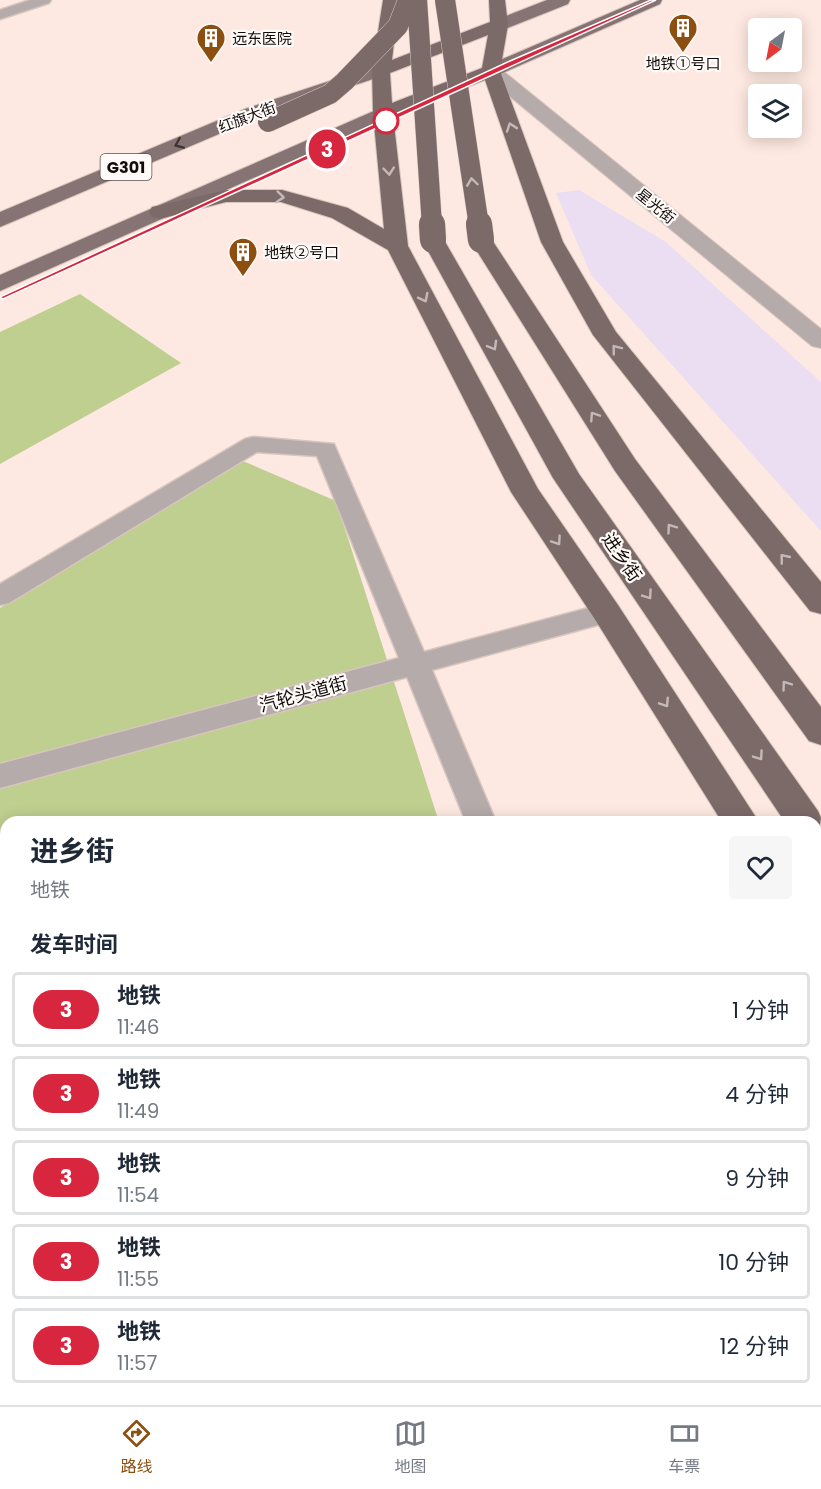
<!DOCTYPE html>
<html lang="zh">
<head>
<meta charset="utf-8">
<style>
  :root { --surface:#fff; --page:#f6f6f7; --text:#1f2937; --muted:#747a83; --line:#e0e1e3; --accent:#8c4f10 }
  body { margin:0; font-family:Poppins,"Noto Sans SC",sans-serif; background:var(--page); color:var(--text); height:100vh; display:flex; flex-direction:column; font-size:22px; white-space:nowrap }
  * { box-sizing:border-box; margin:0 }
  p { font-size:20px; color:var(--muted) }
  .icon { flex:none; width:33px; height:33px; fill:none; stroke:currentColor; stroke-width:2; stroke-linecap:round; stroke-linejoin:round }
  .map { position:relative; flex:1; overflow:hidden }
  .panel { position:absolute; left:0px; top:816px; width:822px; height:590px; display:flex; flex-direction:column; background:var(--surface); border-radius:18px 18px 0 0; box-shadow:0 3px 15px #0003 }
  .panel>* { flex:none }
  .badge { padding:0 12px; border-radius:20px; font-size:21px; line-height:39px }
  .needle { width:39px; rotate:212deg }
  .controls { position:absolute; left:748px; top:18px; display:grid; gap:12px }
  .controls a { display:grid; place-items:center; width:54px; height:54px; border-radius:6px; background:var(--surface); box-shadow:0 3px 15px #0003; font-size:30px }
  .map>.badge { position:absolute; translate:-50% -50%; box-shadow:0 0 0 3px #fff }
  h2 { padding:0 30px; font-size:22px; line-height:54px }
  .round { display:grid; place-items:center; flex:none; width:63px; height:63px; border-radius:6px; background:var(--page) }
  .summary { display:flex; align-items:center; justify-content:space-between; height:102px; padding:0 30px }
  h1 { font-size:28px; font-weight:700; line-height:45px }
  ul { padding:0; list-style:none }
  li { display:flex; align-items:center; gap:18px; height:75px; margin:0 12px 9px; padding:0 18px; border:3px solid var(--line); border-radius:6px }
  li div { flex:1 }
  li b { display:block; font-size:22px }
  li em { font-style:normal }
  li .badge { min-width:66px; font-weight:700; text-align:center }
  .tab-bar { display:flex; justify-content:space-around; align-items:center; height:84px; border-top:2px solid var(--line); background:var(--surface); font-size:16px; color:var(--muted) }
  .tab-bar a { display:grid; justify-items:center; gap:3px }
  .tab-bar .active { color:var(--accent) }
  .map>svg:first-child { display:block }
  .commercial { fill:#ecdef2 }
  .green { fill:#bfcf8f }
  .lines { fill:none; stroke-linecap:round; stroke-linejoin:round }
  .service-casing { stroke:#d7c5be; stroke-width:3 }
  .tertiary-casing { stroke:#d7c5be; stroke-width:2 }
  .primary-casing { stroke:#d7c5be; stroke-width:2 }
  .trunk-casing { stroke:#d7c5be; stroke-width:2 }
  .service { fill:#b5abaa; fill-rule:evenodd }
  .tertiary { fill:#b5abaa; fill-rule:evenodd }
  .primary { fill:#857473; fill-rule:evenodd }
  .trunk { fill:#7c6a69; fill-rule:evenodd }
  .trunk-bridge-far1-casing { stroke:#d7c5be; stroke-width:21; stroke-linecap:butt }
  .trunk-bridge-casing { stroke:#d7c5be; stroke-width:27; stroke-linecap:butt }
  .trunk-bridge-far1 { stroke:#7c6a69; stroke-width:20 }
  .trunk-bridge { stroke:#7c6a69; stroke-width:26 }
  .oneway { stroke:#c4b9b8 }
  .oneway2 { stroke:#3f3533 }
  .line { fill:#d7263d; stroke:#fff; stroke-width:1.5 }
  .stop-dot { fill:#fff; stroke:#d7263d; stroke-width:3 }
  .labels { text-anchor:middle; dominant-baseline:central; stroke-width:4.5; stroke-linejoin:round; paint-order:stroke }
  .far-poi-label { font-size:15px; fill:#110b09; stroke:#fefaf8; text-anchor:start }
  .far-street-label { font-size:15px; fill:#110b09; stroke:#fefaf8 }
  .shield { fill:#fefaf8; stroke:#585351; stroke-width:1.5 }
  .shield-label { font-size:16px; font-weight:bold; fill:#110b09 }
  .street-label { font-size:18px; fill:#110b09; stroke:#fefaf8 }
</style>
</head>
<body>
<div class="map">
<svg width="821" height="1405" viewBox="0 0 821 1405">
  <rect width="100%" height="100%" fill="#fde9e1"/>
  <path class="commercial" d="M579,190L666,242L821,382V531L591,275L556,193Z"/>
  <path class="green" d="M80,294L181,363L0,464V332Z
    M243,461L336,501L439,822H6V873L0,868V608Z"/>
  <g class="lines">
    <g class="service-casing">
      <path id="service" d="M30,0H51L49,3L0,19V10Z
        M253,437L334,444L424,652L607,603L616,606L620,613L616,620L432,670L496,822H466L407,677L0,788V764L399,658L317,456L257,452L9,603L0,605V584L245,439Z
        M0,924L6,926V960L0,958Z"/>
    </g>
    <g class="tertiary-casing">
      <path id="tertiary" d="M491,65L498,67L821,329V348L812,346L484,75L482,71L484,67Z"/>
    </g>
    <g class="primary-casing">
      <path id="primary" d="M547,0H570L568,4L505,29H493L490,25L493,21Z
        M640,0H662L660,4L498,75H484L482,71L484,67Z
        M381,64L388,66L390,70L388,74L259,117L0,227V212L245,109Z
        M383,107L390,109L393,113L390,117L0,291V275Z"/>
    </g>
    <g class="trunk-casing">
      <path id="trunk" d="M383,0H399L392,60L490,22L489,0H505L508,25L500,71L563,242L616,332L821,582V614L810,611L593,335L541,242L485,80L393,116L408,246L538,489L618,605L759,822H722L596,621L511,492L388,250L332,218L281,202H226L160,219L152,217L149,212L152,207L226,190H282L348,208L384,229L373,113L372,70ZM488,35L482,68L392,103L390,73Z
        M433,233L441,235L444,240L579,474L818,811L821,818L818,833L816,822H785L553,478L422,240L425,235Z
        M481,233L489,235L492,240L635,459L821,707V745L809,741L615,471L470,240L473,235Z
        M816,921L821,923V964L816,962Z"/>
    </g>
    <use href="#service" class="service"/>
    <use href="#tertiary" class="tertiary"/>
    <use href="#primary" class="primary"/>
    <use href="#trunk" class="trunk"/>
    <g class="trunk-bridge-far1-casing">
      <path id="trunk-bridge-far1" d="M417,0L432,226
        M445,0L479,226
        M268,122L330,94L344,82L398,26L408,0"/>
    </g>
    <g class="trunk-bridge-casing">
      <path id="trunk-bridge" d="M432,224L433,240
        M479,224L481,240"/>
    </g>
    <use href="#trunk-bridge-far1" class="trunk-bridge-far1"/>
    <use href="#trunk-bridge" class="trunk-bridge"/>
  </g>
  <defs><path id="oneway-chevron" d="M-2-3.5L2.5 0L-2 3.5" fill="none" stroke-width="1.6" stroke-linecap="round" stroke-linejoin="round" transform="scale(1.5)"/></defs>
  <g class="oneway">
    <use href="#oneway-chevron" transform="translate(511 127) rotate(-109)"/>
    <use href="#oneway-chevron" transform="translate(389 171) rotate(84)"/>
    <use href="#oneway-chevron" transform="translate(472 182) rotate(-98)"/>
    <use href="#oneway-chevron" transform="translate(280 197) rotate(6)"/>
    <use href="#oneway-chevron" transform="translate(424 298) rotate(63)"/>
    <use href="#oneway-chevron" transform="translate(493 346) rotate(60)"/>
    <use href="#oneway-chevron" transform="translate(616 349) rotate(-128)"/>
    <use href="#oneway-chevron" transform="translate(594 416) rotate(-123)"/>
    <use href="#oneway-chevron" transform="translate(671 528) rotate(-126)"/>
    <use href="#oneway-chevron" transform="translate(557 541) rotate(56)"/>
    <use href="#oneway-chevron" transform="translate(784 558) rotate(-129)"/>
    <use href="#oneway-chevron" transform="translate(648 595) rotate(55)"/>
    <use href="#oneway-chevron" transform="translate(786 685) rotate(-126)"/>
    <use href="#oneway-chevron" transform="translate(665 703) rotate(57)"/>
    <use href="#oneway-chevron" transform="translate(759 756) rotate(55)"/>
  </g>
  <use class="oneway2" href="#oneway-chevron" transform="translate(179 144) rotate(157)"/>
  <path class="line" d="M651,0H656L3,299L0,297L510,61Z"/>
  <defs>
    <g id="building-pin" transform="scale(1.5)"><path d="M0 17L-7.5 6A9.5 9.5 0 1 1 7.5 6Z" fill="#8c4f10" stroke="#fefaf8"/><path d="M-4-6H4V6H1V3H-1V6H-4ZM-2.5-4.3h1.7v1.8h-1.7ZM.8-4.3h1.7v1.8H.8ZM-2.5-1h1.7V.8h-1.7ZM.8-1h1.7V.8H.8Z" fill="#fff"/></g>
  </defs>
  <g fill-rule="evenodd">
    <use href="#building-pin" x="683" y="28"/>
    <use href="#building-pin" x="211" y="38"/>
    <use href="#building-pin" x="243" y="252"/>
  </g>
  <circle class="stop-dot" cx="386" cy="121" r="12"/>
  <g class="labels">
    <g class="far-poi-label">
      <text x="232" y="38">远东医院</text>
      <text x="683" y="63" text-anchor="middle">地铁①号口</text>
      <text x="264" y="252">地铁②号口</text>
    </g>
    <g class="far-street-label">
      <text transform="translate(247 117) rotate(-21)">红旗大街</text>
      <text transform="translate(656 206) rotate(39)">星光街</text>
    </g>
    <rect class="shield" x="100.5" y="154" width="51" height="26" rx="4.5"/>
    <g class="shield-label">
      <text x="126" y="167">G301</text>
    </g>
    <g class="street-label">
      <text transform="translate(622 557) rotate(55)">进乡街</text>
      <text transform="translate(303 694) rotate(-15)">汽轮头道街</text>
    </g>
  </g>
</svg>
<div class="controls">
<a><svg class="needle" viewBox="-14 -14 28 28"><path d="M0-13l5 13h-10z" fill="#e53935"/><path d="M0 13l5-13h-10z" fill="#747a83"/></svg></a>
<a><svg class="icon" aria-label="layers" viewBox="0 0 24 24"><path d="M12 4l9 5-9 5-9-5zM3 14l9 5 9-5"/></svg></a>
</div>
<b class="badge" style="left:327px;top:149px;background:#d7263d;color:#fff">3</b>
<section class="panel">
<div class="summary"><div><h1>进乡街</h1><p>地铁</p></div><a class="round"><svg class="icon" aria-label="heart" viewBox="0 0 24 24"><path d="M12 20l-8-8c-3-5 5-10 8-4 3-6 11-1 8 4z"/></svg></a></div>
<h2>发车时间</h2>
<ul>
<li><span class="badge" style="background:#d7263d;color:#fff">3</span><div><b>地铁</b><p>11:46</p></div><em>1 分钟</em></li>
<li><span class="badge" style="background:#d7263d;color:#fff">3</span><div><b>地铁</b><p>11:49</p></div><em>4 分钟</em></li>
<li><span class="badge" style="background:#d7263d;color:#fff">3</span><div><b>地铁</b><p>11:54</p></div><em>9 分钟</em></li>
<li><span class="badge" style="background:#d7263d;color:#fff">3</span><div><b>地铁</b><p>11:55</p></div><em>10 分钟</em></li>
<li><span class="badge" style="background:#d7263d;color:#fff">3</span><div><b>地铁</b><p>11:57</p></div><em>12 分钟</em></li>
</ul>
</section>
</div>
<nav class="tab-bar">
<a class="active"><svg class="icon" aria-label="directions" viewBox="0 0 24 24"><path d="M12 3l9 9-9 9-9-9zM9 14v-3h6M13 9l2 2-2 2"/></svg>路线</a>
<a><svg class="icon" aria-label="map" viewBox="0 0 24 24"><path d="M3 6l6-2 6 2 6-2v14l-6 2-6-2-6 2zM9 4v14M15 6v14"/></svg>地图</a>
<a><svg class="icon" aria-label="tickets" viewBox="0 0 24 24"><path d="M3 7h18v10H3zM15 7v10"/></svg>车票</a>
</nav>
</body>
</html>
